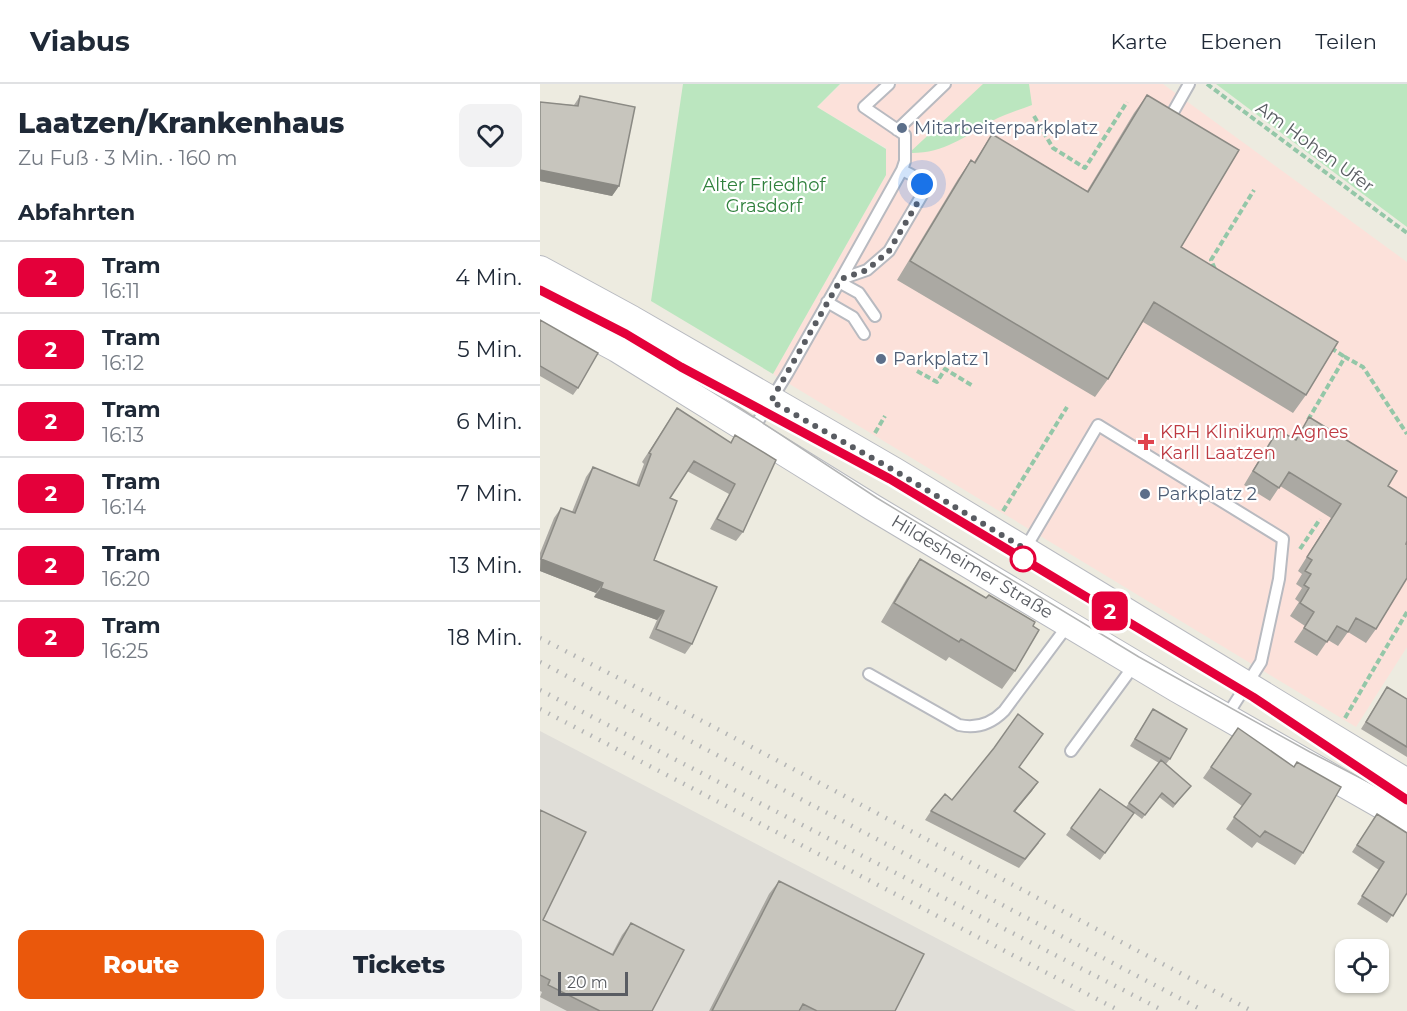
<!DOCTYPE html>
<html lang="de">
<head>
<meta charset="utf-8">
<style>
  :root { --surface:#fff; --page:#f2f2f3; --text:#1f2937; --muted:#747a83; --line:#e0e1e3; --accent:#ea580c }
  body { margin:0; font-family:Montserrat,sans-serif; background:var(--page); color:var(--text); height:100vh; display:flex; flex-direction:column; font-size:22px; white-space:nowrap }
  * { box-sizing:border-box; margin:0 }
  p { font-size:20px; color:var(--muted) }
  .icon { flex:none; width:33px; height:33px; fill:none; stroke:currentColor; stroke-width:2; stroke-linecap:round; stroke-linejoin:round }
  .map { position:relative; flex:1; overflow:hidden }
  .panel { display:flex; flex-direction:column; background:var(--surface); width:540px }
  .panel>* { flex:none }
  .badge { padding:0 12px; border-radius:9px; font-size:21px; line-height:39px }
  .tools { position:absolute; left:795px; top:855px; display:grid; gap:12px }
  .tools a { display:grid; place-items:center; width:54px; height:54px; border-radius:12px; background:var(--surface); box-shadow:0 2px 4px #0004; font-size:30px }
  .scale { position:absolute; left:18px; bottom:15px; width:70px; box-sizing:border-box; padding-left:6px; border:3px solid #595c62; border-top:0; font-size:16px; line-height:21px; white-space:nowrap; color:#595c62; -webkit-text-stroke:4px #fff; paint-order:stroke }
  .you { position:absolute; width:30px; height:30px; margin:-15px; border:4px solid #fff; border-radius:50%; background:#1a73e8; box-shadow:0 0 0 9px #1a73e833 }
  .map>.badge { position:absolute; translate:-50% -50%; box-shadow:0 0 0 3px #fff }
  h2 { padding:0 18px; font-size:22px; line-height:54px }
  .round { display:grid; place-items:center; flex:none; width:63px; height:63px; border-radius:12px; background:var(--page) }
  .head { display:flex; align-items:center; justify-content:space-between; height:102px; padding:0 18px }
  h1 { font-size:28px; font-weight:800; line-height:45px }
  .cta { display:flex; gap:12px; margin-top:auto; padding:12px 18px }
  .cta a { flex:1; height:69px; border-radius:12px; background:var(--accent); color:#fff; font-size:24px; font-weight:800; line-height:69px; text-align:center }
  .cta a+a { background:var(--page); color:var(--text) }
  ul { padding:0; list-style:none }
  li { display:flex; align-items:center; gap:18px; height:72px; padding:0 18px; border-top:2px solid var(--line) }
  li div { flex:1 }
  li b { display:block; font-size:22px }
  li em { font-style:normal }
  li .badge { min-width:66px; font-weight:700; text-align:center }
  header { display:flex; align-items:center; gap:36px; box-sizing:border-box; height:84px; padding:0 30px; background:var(--surface); border-bottom:2px solid var(--line) }
  header strong { font-size:28px }
  nav { display:flex; gap:33px; margin-inline-start:auto; font-size:21px }
  main { display:flex; flex:1; min-height:0 }
  .map>svg:first-child { display:block }
  .industrial { fill:#e0ded8 }
  .medical { fill:#fce1da }
  .green { fill:#bbe6bf }
  .lines { fill:none; stroke-linecap:round; stroke-linejoin:round }
  .service-casing { stroke:#b8bac0; stroke-width:14 }
  .tertiary-casing { stroke:#b8bac0; stroke-width:28 }
  .path { stroke:#94c7a8; stroke-width:4; stroke-dasharray:6 3; stroke-linecap:butt }
  .service { stroke:#fff; stroke-width:10 }
  .tertiary { stroke:#fff; stroke-width:26 }
  .tram { stroke:#b4b5b5; stroke-width:1.5 }
  .rail { stroke:#b4b5b5; stroke-width:4.5; stroke-dasharray:1.5 8; stroke-linecap:butt }
  .wall { fill:#aba9a3 }
  .shaded-wall { fill:#8b8a84 }
  .building { fill:#c7c5bd; stroke:#8b8a84; stroke-width:1.5 }
  .line-casing { stroke:#fff; stroke-width:14 }
  .line { stroke:#e4003a; stroke-width:9 }
  .walk { stroke:#595c62; stroke-width:6; stroke-dasharray:0 10.8 }
  .service-dot { fill:#5c6f8a; stroke:#fff; stroke-width:2 }
  .health-dot { fill:#e0444e; stroke:#fff; stroke-width:2 }
  .stop-dot { fill:#fff; stroke:#e4003a; stroke-width:3 }
  .labels { text-anchor:middle; dominant-baseline:central; stroke-width:4.5; stroke-linejoin:round; paint-order:stroke }
  .service-label { font-size:18px; fill:#4e5e75; stroke:#fff; text-anchor:start }
  .street-label { font-size:18px; fill:#595c62; stroke:#fff }
  .park-label { font-size:18px; fill:#30813d; stroke:#fff }
  .health-label { font-size:18px; fill:#be3a42; stroke:#fff; text-anchor:start }
</style>
</head>
<body>
<header>
<strong>Viabus</strong>
<nav><a>Karte</a><a>Ebenen</a><a>Teilen</a></nav>
</header>
<main>
<section class="panel">
<div class="head"><div><h1>Laatzen/Krankenhaus</h1><p>Zu Fuß · 3 Min. · 160 m</p></div><a class="round"><svg class="icon" aria-label="heart" viewBox="0 0 24 24"><path d="M12 20l-8-8c-3-5 5-10 8-4 3-6 11-1 8 4z"/></svg></a></div>
<h2>Abfahrten</h2>
<ul>
<li><span class="badge" style="background:#e4003a;color:#fff">2</span><div><b>Tram</b><p>16:11</p></div><em>4 Min.</em></li>
<li><span class="badge" style="background:#e4003a;color:#fff">2</span><div><b>Tram</b><p>16:12</p></div><em>5 Min.</em></li>
<li><span class="badge" style="background:#e4003a;color:#fff">2</span><div><b>Tram</b><p>16:13</p></div><em>6 Min.</em></li>
<li><span class="badge" style="background:#e4003a;color:#fff">2</span><div><b>Tram</b><p>16:14</p></div><em>7 Min.</em></li>
<li><span class="badge" style="background:#e4003a;color:#fff">2</span><div><b>Tram</b><p>16:20</p></div><em>13 Min.</em></li>
<li><span class="badge" style="background:#e4003a;color:#fff">2</span><div><b>Tram</b><p>16:25</p></div><em>18 Min.</em></li>
</ul>
<div class="cta"><a>Route</a><a>Tickets</a></div>
</section>
<div class="map">
<svg width="867" height="927" viewBox="0 0 867 927">
  <rect width="100%" height="100%" fill="#edebe0"/>
  <path class="industrial" d="M0,647L536,927H0Z"/>
  <path class="medical" d="M301,0H623L867,178V563L816,643L233,290L346,91V64L277,23Z"/>
  <path class="green" d="M143,0H300L277,23L346,65V91L233,290L111,217Z
    M443,0H489L492,21C479,26 465,30 452,37C424,53 403,70 369,69Z
    M676,0H867V143Z"/>
  <g class="lines">
    <g class="service-casing">
      <path id="service" d="M349,0L324,23L365,51V77L362,86L301,195L327,186L349,167L382,111C382,94 376,93 362,86
        M628,37L649,0
        M357,46L405,0
        M299,198L319,209L335,232
        M287,218L313,233L324,250
        M212,347L247,290L301,195
        M485,465L558,341L743,455L739,495L721,578L686,633
        M329,590L419,641C437,645 451,640 464,627L528,541
        M531,667L595,580"/>
    </g>
    <g class="tertiary-casing">
      <g id="tertiary">
        <path d="M0,185L92,235L355,387L867,698"/>
        <path id="s1" d="M0,224L77,265L332,423L637,605L867,736"/>
      </g>
    </g>
    <path class="path" d="M667,0L867,149
      M494,32L513,64L545,84L587,18
      M675,185L671,176L714,106
      M791,264L805,273
      M377,287L397,298L405,285L433,302
      M768,336L805,273L823,283L867,350
      M335,349L345,332
      M463,427L527,323
      M760,465L780,435
      M805,634L867,528"/>
    <use href="#service" class="service"/>
    <use href="#tertiary" class="tertiary"/>
    <path class="tram" d="M0,207L85,251L141,285L337,414L599,573L770,668L867,718
      M199,315L279,356L384,415L703,607L822,687"/>
    <path class="rail" d="M0,554L149,630L712,927
      M0,578L664,927
      M0,606L624,927
      M0,625L580,927"/>
  </g>
  <path class="wall" d="M607,11L641,163L766,311L753,329L603,238L568,295L555,313L357,196L418,95L431,76L434,78L452,50L547,107L594,29Z
    M40,12L79,102L72,112L0,97V18L34,21Z
    M0,236L38,304L33,311L0,292Z
    M137,324L190,359L195,351L203,448L196,457L170,445L189,410L147,387L130,414L114,476L152,560L145,570L109,554L117,536L54,513L56,509L0,487V469L14,434L21,424L32,428L46,393L53,383L96,401L104,380L102,378Z
    M769,333L848,402L836,545L826,559L808,548L798,562L788,556L777,572L754,558L765,542L750,532L759,518L755,515L762,504L756,500L762,490L758,487L791,434L740,402L730,417L704,401L729,359L738,346L755,356Z
    M380,475L493,542L475,587L462,605L409,573L406,577L341,538L367,494Z
    M847,603L867,615V673L821,645Z
    M613,625L630,675L626,680L648,705L633,724L619,713L602,735L586,723L619,679L590,662Z
    M698,644L763,769L755,781L717,758L712,764L686,745L702,722L663,694Z
    M479,684L498,698L475,727L499,759L479,784L385,736L391,727L412,716Z
    M560,705L594,729L560,776L526,751Z
    M0,726L3,836L72,870L82,851L91,839L112,927H27L0,913L2,908L0,907Z
    M837,730L867,809L847,839L817,820L839,786L812,768Z
    M239,797L355,927H169L229,810Z"/>
  <path class="shaded-wall" d="M0,86L79,102L72,112L0,97Z
    M1,475L63,499L56,509L0,487Z
    M61,504L124,527L117,536L54,513Z
    M498,698L492,707L468,736L474,727Z"/>
  <path class="building" d="M607,11L699,66L641,163L798,258L766,311L614,218L568,295L370,177L431,76L435,79L452,50L548,108Z
    M40,12L95,23L79,102L0,86V18L38,22Z
    M0,236L58,269L38,304L0,282Z
    M137,324L191,359L195,351L236,376L203,448L177,435L195,400L154,377L130,414L137,417L114,476L177,503L152,560L116,545L124,527L61,504L63,499L1,475L21,424L35,429L53,383L99,402L111,370L109,369Z
    M769,333L857,387L848,402L867,414V457L866,460H867V494L836,545L816,534L808,548L797,542L787,558L764,544L774,528L760,519L769,504L764,501L771,490L765,487L772,476L767,473L801,420L749,388L739,404L713,387L738,346L756,356Z
    M380,475L446,514L449,511L495,538L493,542L499,546L475,587L421,555L419,558L354,519Z
    M847,603L867,615V663L826,638Z
    M613,625L647,645L630,675L595,655Z
    M478,630L503,650L479,683L498,698L474,727L505,750L485,775L391,727L405,710L412,716L454,664Z
    M698,644L754,683L757,678L801,703L763,769L725,747L720,753L694,733L711,710L671,683Z
    M621,676L651,702L635,720L622,709L605,731L589,719Z
    M560,705L594,729L565,769L531,744Z
    M0,726L46,748L3,836L73,871L91,839L144,866L112,927H60L8,901L10,896L0,891Z
    M837,730L867,749V809L853,832L822,812L844,778L817,761Z
    M239,797L384,870L355,927H277L263,920L259,927H172Z"/>
  <g class="lines">
    <g class="line-casing">
      <path id="line" d="M0,206L86,250L141,283L350,395L713,613L867,716"/>
    </g>
    <use href="#line" class="line"/>
    <path class="walk" d="M382,100V111L349,167L327,186L301,195L231,317L355,387L485,465L483,475"/>
  </g>
  <g class="service-dot">
    <circle cx="362" cy="44" r="6"/>
    <circle cx="341" cy="275" r="6"/>
    <circle cx="605" cy="410" r="6"/>
  </g>
  <path class="health-dot" d="M603 349h6v6h6v6h-6v6h-6v-6h-6v-6h6z"/>
  <circle class="stop-dot" cx="483" cy="475" r="12"/>
  <g class="labels">
    <g class="service-label">
      <text x="374" y="44">Mitarbeiterparkplatz</text>
      <text x="353" y="275">Parkplatz 1</text>
      <text x="617" y="410">Parkplatz 2</text>
    </g>
    <g class="street-label">
      <text transform="translate(775 63) rotate(36)">Am Hohen Ufer</text>
      <text stroke="none"><textPath href="#s1" startOffset="504">Hildesheimer Straße</textPath></text>
    </g>
    <g class="park-label">
      <text x="224" y="101">Alter Friedhof<tspan x="224" dy="21">Grasdorf</tspan></text>
    </g>
    <g class="health-label">
      <text x="620" y="348">KRH Klinikum Agnes<tspan x="620" dy="21">Karll Laatzen</tspan></text>
    </g>
  </g>
</svg>
<div class="tools">
<a><svg class="icon" aria-label="locate" viewBox="0 0 24 24"><circle cx="12" cy="12" r="6"/><path d="M12 2v4M12 18v4M2 12h4M18 12h4"/></svg></a>
</div>
<div class="scale">20 m</div>
<div class="you" style="left:382px;top:100px"></div>
<b class="badge" style="left:570px;top:527px;background:#e4003a;color:#fff">2</b>
</div>
</main>
</body>
</html>
